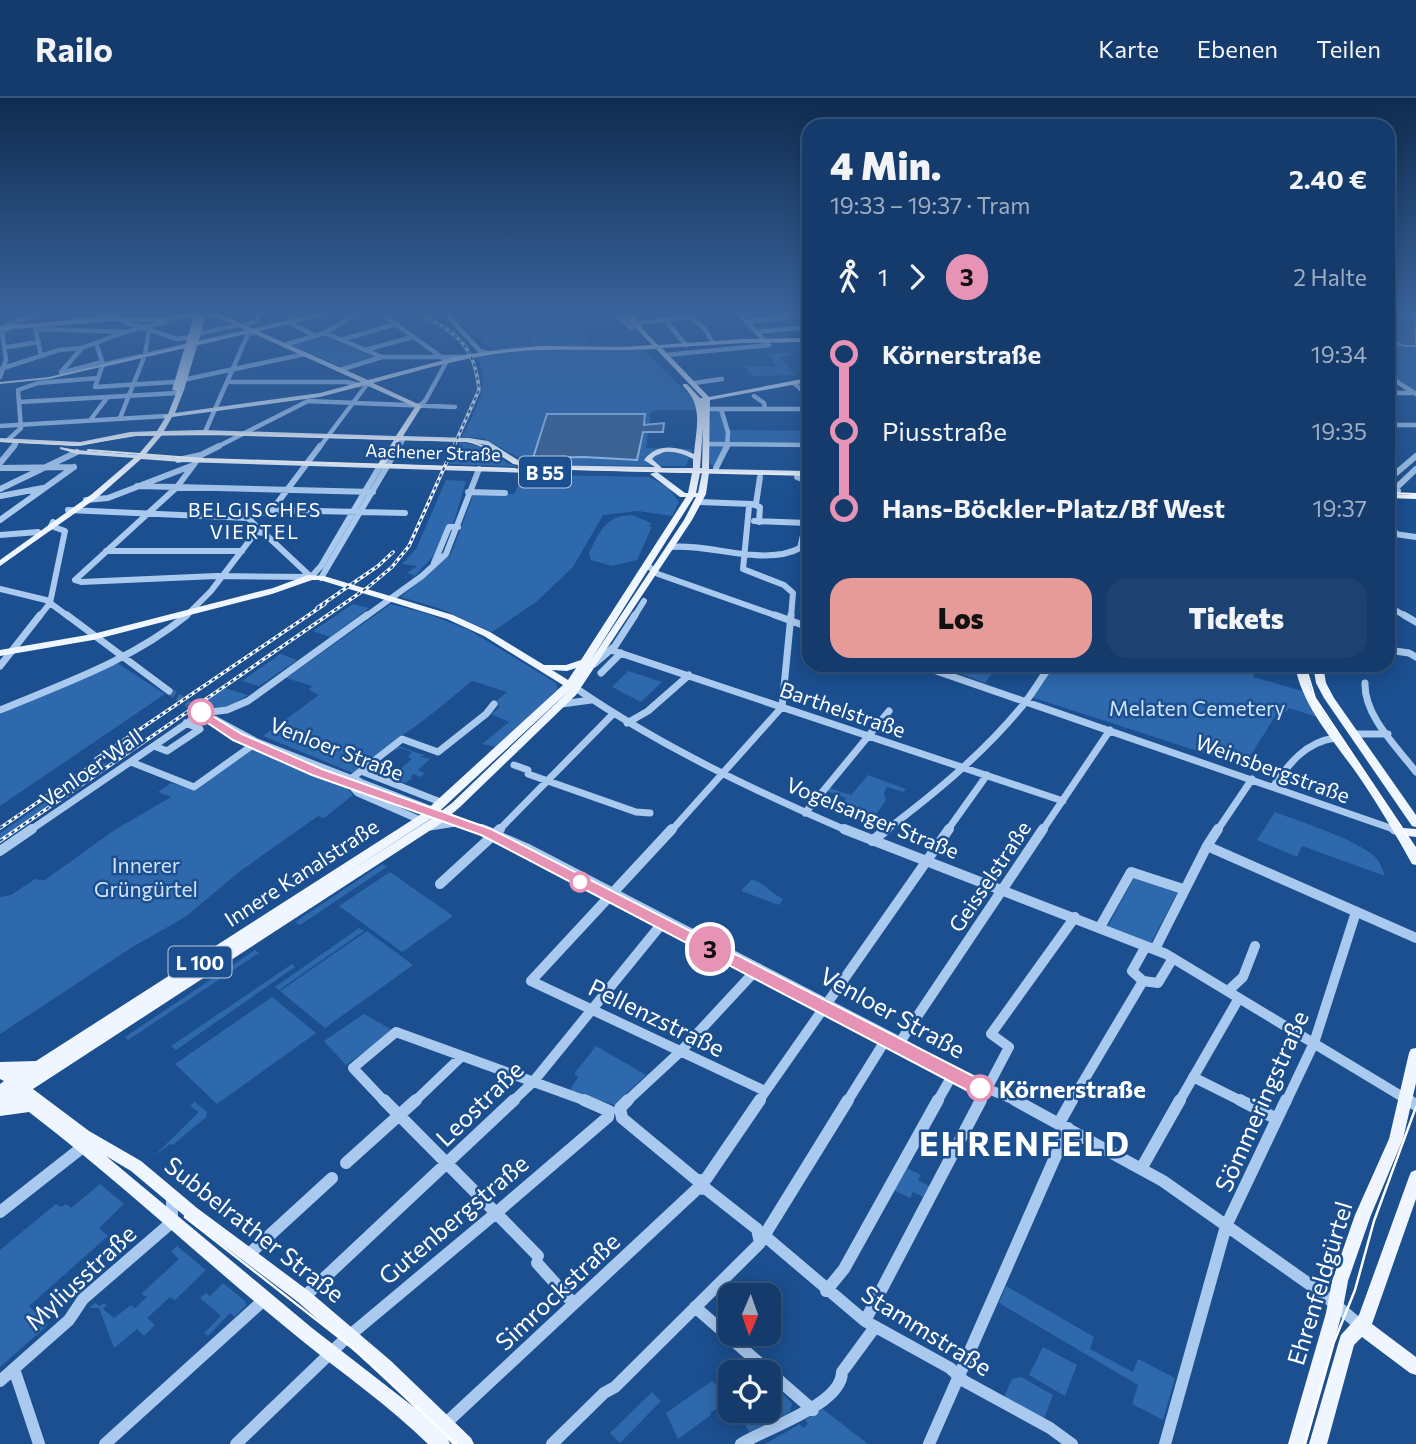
<!DOCTYPE html>
<html lang="de">
<head>
<meta charset="utf-8">
<style>
  :root { --surface:#143b6b; --page:#1d4271; --text:#f1f3f6; --muted:#9dadc1; --line:#33557e; --accent:#e69b98 }
  body { margin:0; font-family:Commissioner,sans-serif; background:var(--page); color:var(--text); height:100vh; display:flex; flex-direction:column; font-size:26px; white-space:nowrap }
  * { box-sizing:border-box; margin:0 }
  p { font-size:23px; color:var(--muted) }
  .icon { flex:none; width:38px; height:38px; fill:none; stroke:currentColor; stroke-width:2; stroke-linecap:round; stroke-linejoin:round }
  .map { position:relative; flex:1; overflow:hidden }
  .sheet { position:absolute; left:802px; top:21px; width:593px; height:553px; display:flex; flex-direction:column; background:var(--surface); border-radius:21px; box-shadow:0 4px 18px #0003,0 0 0 2px var(--line) }
  .sheet>* { flex:none }
  .badge { padding:0 14px; border-radius:23px; font-size:24px; line-height:46px }
  .needle { width:46px; rotate:182deg }
  .fabs { position:absolute; left:718px; top:1185px; display:grid; gap:14px }
  .fabs a { display:grid; place-items:center; width:63px; height:63px; border-radius:14px; background:var(--surface); box-shadow:0 4px 18px #0003,0 0 0 2px var(--line); font-size:35px }
  .map>.badge { position:absolute; translate:-50% -50%; box-shadow:0 0 0 4px #fff }
  .legs { display:flex; align-items:center; gap:10px; height:77px; padding:0 28px; font-size:23px }
  .legs p { margin-inline-start:auto }
  .head { display:flex; align-items:center; justify-content:space-between; height:119px; padding:0 28px }
  h1 { font-size:38px; font-weight:800; line-height:52px }
  .button { display:flex; gap:14px; margin-top:auto; padding:14px 28px }
  .button a { flex:1; height:80px; border-radius:21px; background:var(--accent); color:#111; font-size:28px; font-weight:800; line-height:80px; text-align:center }
  .button a+a { background:var(--page); color:var(--text) }
  ul { padding:0 28px; list-style:none }
  li { display:flex; align-items:center; gap:24px; height:77px; font-size:26px }
  li i { display:grid; place-items:center; width:10px; height:100%; margin:0 9px; background:currentColor }
  li i::after { content:''; width:18px; height:18px; margin:-9px; border:5px solid; border-radius:50%; background:var(--surface) }
  li p { margin-inline-start:auto }
  li:first-child i { background:linear-gradient(#0000 50%,currentColor 0) }
  li:last-child i { background:linear-gradient(currentColor 50%,#0000 0) }
  header { display:flex; align-items:center; gap:42px; box-sizing:border-box; height:98px; padding:0 35px; background:var(--surface); border-bottom:2px solid var(--line) }
  header strong { font-size:33px }
  nav { display:flex; gap:38px; margin-inline-start:auto; font-size:24px }
  .map>svg:first-child { display:block }
  .green { fill:#2e69ad }
  .water { fill:#3c6290; stroke:#9cc4f0; stroke-width:2 }
  .lines { fill:none; stroke-linecap:round; stroke-linejoin:round }
  .stream { stroke:#9cc4f0; stroke-width:2 }
  .minor-tunnel { stroke:#3d69a0; stroke-width:7; stroke-dasharray:7 3.5; stroke-linecap:butt }
  .minor-far4 { stroke:#a9c9ee; stroke-width:4.5 }
  .minor-far3 { stroke:#a9c9ee; stroke-width:6 }
  .minor-far2 { stroke:#a9c9ee; stroke-width:7 }
  .minor-far1 { stroke:#a9c9ee; stroke-width:10 }
  .minor { stroke:#a9c9ee; stroke-width:12 }
  .major { fill:#f0f6ff; fill-rule:evenodd }
  .tram-far1 { stroke:#fff; stroke-width:2 }
  .tram { stroke:#fff; stroke-width:2.5 }
  .rail-casing { stroke:#fff; stroke-width:3.5 }
  .rail { stroke:#1b4f8f; stroke-width:2; stroke-dasharray:3.5; stroke-linecap:butt }
  .line-1 { fill:#e693b5; stroke:#fff; stroke-width:2 }
  .stop-1-dot { fill:#fff; stroke:#e693b5; stroke-width:3.5 }
  .labels { text-anchor:middle; dominant-baseline:central; stroke-width:5; stroke-linejoin:round; paint-order:stroke }
  .far-street-label { font-size:18px; fill:#fff; stroke:#1b4f8f }
  .shield { fill:#1b4f8f; stroke:#bbcadd; stroke-width:2 }
  .shield-label { font-size:19px; font-weight:bold; fill:#fff }
  .far-neighbourhood-label { font-size:19px; letter-spacing:2px; fill:#fff; stroke:#1b4f8f }
  .park-label { font-size:21px; fill:#cfe3fa; stroke:#1b4f8f }
  .street-label { font-size:21px; fill:#fff; stroke:#1b4f8f }
  .near-street-label { font-size:24px; fill:#fff; stroke:#1b4f8f }
  .near-stop-label { font-size:24px; font-weight:bold; fill:#fff; stroke:#1b4f8f; text-anchor:start }
  .near-district-label { font-size:33px; font-weight:bold; letter-spacing:2px; fill:#fff; stroke:#1b4f8f }
</style>
</head>
<body>
<header>
<strong>Railo</strong>
<nav><a>Karte</a><a>Ebenen</a><a>Teilen</a></nav>
</header>
<div class="map">
<svg width="1416" height="1346" viewBox="0 0 1416 1346">
  <rect width="100%" height="100%" fill="#1b4f8f"/>
  <path class="green" d="M457,215H568L587,242V246L640,247L641,250L546,249L491,253L489,251L534,245L512,219L530,244L489,250Z
    M1388,215H1416V296L1388,277Z
    M324,238L374,259L342,269L291,247Z
    M556,251H643L689,297L697,309V312H658L651,314L646,350L692,351L686,368L554,367L527,364L483,340L462,339C474,313 493,286 476,258L513,253Z
    M787,254L796,257L779,259L796,277L752,278L745,268L777,269L769,256Z
    M714,312H720L728,332L808,333V346L727,344L717,368L711,367L708,360L711,314Z
    M460,344L488,350L507,365L519,369L449,366Z
    M552,377L649,379L669,390L679,404L672,418L638,413L603,417L573,469L536,504L492,534L441,511L401,499L451,456L474,395L514,396L518,388L546,389Z
    M446,382L466,383L453,427L447,428L433,458L415,478L407,475L417,468L402,466L416,451Z
    M632,417L651,425L649,429H652L637,462L612,468L591,462L589,455C600,434 605,417 632,417Z
    M353,506L369,510L330,539L313,533Z
    M391,506L428,516L469,532L556,585L558,592L497,649L482,646L509,624L491,616L500,609L495,604L507,594L472,583C461,592 408,637 400,638L353,675L263,638L319,597L309,592L312,588L286,580Z
    M280,556L297,562L259,588L242,583Z
    M117,565L165,596L0,708V616Z
    M938,567H998L985,585Z
    M1054,567H1258L1253,579L1302,593L1317,619L1289,610L1286,614L1279,612L1244,668L1031,599Z
    M628,573L662,584L641,604L612,589Z
    M225,590L248,597C232,608 220,613 201,606Z
    M259,647C291,662 330,669 353,697L324,720L318,718L239,774L185,819L131,850L0,936V799L11,797L35,781L45,782L113,733L171,699L158,694L171,685L194,692Z
    M399,648L426,658H419L430,661L418,672L425,675L421,679L413,676L410,679L413,680L405,685L390,680L412,661L408,659L412,654L400,650L392,653Z
    M103,665L109,667L0,741V735Z
    M868,677L906,691L903,694L887,689L884,695L886,702L874,719L842,706L846,700L827,693L830,690L851,697Z
    M1275,714C1298,723 1365,744 1378,762C1381,767 1383,773 1385,778L1302,748L1297,759L1257,742Z
    M382,766L387,769L300,827L295,824Z
    M390,774L453,818L402,854L339,808Z
    M1135,778L1178,793L1151,845L1108,828Z
    M752,781C765,786 771,795 783,801L779,807L741,793Z
    M359,830L364,833L279,892L275,889Z
    M367,833L413,867L325,930L280,893Z
    M255,852L259,855L128,942L125,939Z
    M292,866L295,869L176,952L171,948Z
    M272,899L316,935L217,1006L175,966Z
    M364,916L394,933L346,967L324,943Z
    M596,948L646,977L614,1007L570,992L578,979L574,976Z
    M195,1004L207,1014L206,1019L173,1047L170,1046L154,1058L199,1014L190,1008Z
    M905,1069L921,1077L918,1082L929,1088L923,1099L913,1094L910,1100L893,1092Z
    M100,1086L124,1106L99,1130L108,1138L29,1208L48,1227L0,1269V1152L56,1106L61,1109L66,1106L71,1110Z
    M177,1148L206,1172L175,1202L170,1199L147,1220L155,1227L144,1238L137,1231L114,1250L99,1210H89L95,1205L100,1208L103,1205L107,1207L103,1211L114,1220L131,1207L135,1210L147,1199L141,1196L179,1161L171,1153Z
    M223,1185L245,1203L246,1207L235,1219L230,1215L208,1238L204,1235L221,1218L200,1200L206,1195L210,1198Z
    M1006,1188L1094,1239L1090,1251L1133,1274L1138,1261L1175,1280L1163,1322L1132,1306L1138,1287L999,1205Z
    M1043,1249L1077,1267L1065,1298L1029,1277Z
    M1021,1279L1053,1297L1044,1321L1004,1299L1012,1281Z
    M768,1282L792,1305L790,1314L749,1334L738,1313L768,1312Z
    M712,1283L725,1297L730,1294V1308L720,1309L710,1315L711,1317L678,1341L666,1315Z
    M652,1294L661,1303L620,1345L610,1335Z
    M823,1311L868,1346H765L800,1326L803,1330L808,1326L805,1322Z"/>
  <path class="water" d="M1388,215L1416,221V248H1405L1388,242Z
    M547,316H645L644,327L664,325L663,334H643L637,362L584,359L533,360Z"/>
  <g class="lines">
    <path class="stream" d="M1412,215L1416,217"/>
    <path class="minor-tunnel" d="M169,593L194,610"/>
    <path class="minor-far4" d="M101,215V219
      M293,215L289,224L315,238
      M380,215L447,263L425,303L419,308
      M445,215L480,253L488,255
      M615,215L632,230
      M629,215L640,229
      M768,215H799
      M688,217L705,231L713,245
      M116,221L177,241L190,239
      M665,222L686,247
      M746,224L790,219
      M637,225L691,219
      M244,227L254,224L261,215
      M6,228L39,215
      M35,229L41,258
      M37,231L125,234L166,224
      M757,234L808,229
      M325,235L382,259
      M197,236L239,227
      M341,242L396,226
      M96,245L103,266L95,289L173,284L180,286V290
      M284,247L325,235L357,215
      M7,249L39,244
      M365,252L413,239
      M666,257L769,247L738,215
      M102,267L328,215
      M0,271L59,252L82,250L125,234
      M340,272L382,259H463
      M61,274L82,250
      M61,275L102,264
      M1388,278L1416,296
      M0,279L6,262L2,233L10,230
      M178,283L305,256
      M227,284H347L359,287
      M694,285L722,281
      M794,285L804,294L807,330
      M1388,295H1411
      M754,298L764,305L765,311
      M308,303L455,309
      M19,304L178,295
      M708,311H805
      M721,311L728,334L727,350
      M120,320L145,257L149,232
      M91,321L107,300
      M1388,327H1416
      M0,328L166,318
      M205,334L248,236L254,235
      M8,342L21,330L18,292L38,285L98,280
      M707,346L808,347
      M13,350L16,346
      M215,350L308,303
      M319,350L368,285
      M398,350L404,340"/>
    <path class="minor-far3" d="M178,362L201,357L219,348
      M0,365L14,348
      M0,370L74,369
      M716,370L727,348
      M797,379L807,383
      M808,381V405
      M1388,382L1416,358
      M137,388L373,394
      M0,391L77,354
      M1398,393L1397,389L1416,371
      M468,394L505,395
      M0,398L43,390
      M86,402L108,400L191,368
      M699,404L752,406
      M756,406L760,379
      M68,412L248,420L272,412L405,415
      M272,412L320,348
      M0,422L74,369
      M1388,422L1390,431L1395,434
      M754,423L807,425
      M759,424L760,409L752,406L749,409L743,471L784,487L793,495L791,519
      M256,434L264,435L311,479
      M1388,435L1416,439
      M0,437L38,434
      M670,449C710,445 765,469 800,450L808,416
      M106,453H242
      M434,465L449,429H458
      M647,467L658,476L780,519
      M311,479L321,468L380,368
      M321,480L399,348
      M75,482L81,484L216,478L311,479
      M75,482L177,389L201,357
      M0,491L46,502L69,519
      M50,505L65,433L51,428L53,424
      M1388,508L1407,519
      M39,519L50,505
      M185,519L211,493L256,434L258,430L248,420
      M365,519L422,478L446,456L479,371
      M634,519L644,503"/>
    <path class="minor-far2" d="M67,517L169,593
      M775,517L808,529
      M1404,517L1416,524
      M611,552L1063,703
      M1388,552L1409,555L1416,559
      M594,566L615,548L635,517
      M919,567L1399,733
      M0,568L40,517
      M601,575L621,555
      M1365,585C1364,618 1397,649 1416,674
      M577,591C662,649 753,692 848,733
      M562,606L591,602
      M194,610L257,644L486,733
      M0,612C65,585 132,562 187,517
      M627,625L648,613L689,577
      M1354,636H1388
      M154,648L167,653L200,631L186,625
      M131,664L194,689L257,644
      M514,667L528,672V676L636,714L650,715
      M361,673L443,705
      M352,680L402,641L438,654L486,616L494,606
      M359,683L354,691L358,695L420,722
      M1273,689C1289,665 1306,644 1335,640
      M805,715L889,613
      M430,729L462,724
      M29,733L202,615L227,612L248,603L367,517
      M498,733L613,616
      M671,733L782,609L791,517
      M885,733C934,696 984,655 1023,607C1033,595 1041,580 1051,567
      M947,733L987,677
      M1042,733L1110,632
      M1217,733L1252,681"/>
    <path class="minor-far1" d="M482,731L526,750L900,944L953,976L1019,1004
      M672,731L531,883L765,993
      M844,731L1166,856L1411,1004
      M1394,731L1399,733
      M872,743L887,731
      M1207,748L1416,840
      M0,753L32,731
      M440,786L500,731
      M1100,829L1131,774L1183,791
      M1146,848L1132,873L1143,883L1158,885L1173,860
      M1155,851L1207,748L1218,731
      M1228,893L1243,879L1255,848
      M900,944L1043,731
      M1193,979L1243,1004
      M385,1004L353,970L396,934L589,1004
      M414,1004L461,959
      M512,1004L533,984L664,823
      M626,1004L681,953L758,870
      M758,1004L949,731
      M847,1004L888,938
      M937,1004L953,976
      M980,1004L1009,949L991,936L1075,819
      M1071,1004L1143,883
      M1179,1004L1239,900
      M1286,1004L1314,945L1356,814"/>
    <path class="minor" d="M384,1002L496,1115
      M628,1002L620,1010L622,1020L698,1083L706,1081L760,1002
      M848,1002L767,1133L766,1139L865,1223L950,1270L964,1283L1050,1330L1072,1346
      M1015,1002L1163,1083L1319,1193L1361,1228
      M1240,1002L1277,1021
      M1408,1002L1416,1007
      M1059,1025L1072,1002
      M346,1065L416,1002
      M1141,1071L1180,1002
      M0,1114L84,1048
      M496,1115L538,1158
      M496,1115L608,1019L609,1013L584,1002
      M248,1157L332,1080
      M537,1165L573,1205
      M826,1193L844,1171L938,1002
      M304,1199L514,1002
      M695,1209L813,1312
      M865,1223L981,1002
      M14,1271L39,1346
      M0,1283L69,1222L83,1201L172,1124V1099
      M445,1326L697,1091L705,1090L757,1131L760,1145L615,1289L604,1295L552,1346
      M105,1346L265,1201
      M236,1346L343,1243L496,1115
      M741,1346C766,1330 842,1307 842,1274L875,1229
      M929,1346L1068,1030
      M1165,1346L1226,1128L1286,1002"/>
    <path class="major" d="M186,215L222,217L368,282L463,257L498,252L541,248L624,249L652,247L622,215H627L658,247L743,241L808,240V244L743,245L662,250L709,299L808,280V284L710,302L709,371L808,373V377L709,375L706,396L692,422L576,597L460,709L440,726L33,991L89,1033L141,1063L197,1110L310,1194L391,1263L471,1340L474,1346H452L448,1342L450,1346H428C388,1307 343,1276 300,1241C208,1167 123,1086 29,1014L0,1018V986L4,983L0,981V964L36,963L423,715L563,587L484,538L447,521L320,482H312L272,496L93,542L0,558V552L93,536L273,490L308,477L324,478L453,517L490,534L544,567H566L581,562L686,399H680L650,376L657,374L685,395H688L692,375L538,371L513,366L486,347L469,344L400,342L385,366L531,371L535,373L531,375L182,364L141,361L98,399L0,468V462L92,396L134,360L77,356L60,351V349L77,352L138,357L155,337L130,338L80,348L0,344V340L80,344L130,334L157,333L165,320L163,318L168,316L177,293L172,292L193,221L190,219L163,224L114,223L0,232V228L114,219L163,220ZM206,218L219,220L361,284L320,295L175,315L184,292ZM656,251L703,300H700L687,286H683V288C704,309 696,329 694,356C676,348 657,345 644,362L655,369L538,367L518,362L488,343L469,340L403,338L422,308L373,285C429,270 484,253 542,252C580,251 618,253 656,251ZM366,287L415,309L396,338L203,332L164,333L172,319L320,299ZM703,329L702,370H700ZM203,336L394,342L378,366L182,360L145,357L162,337ZM664,354C675,353 684,356 693,361V370H662L652,361L655,358ZM700,375H702L698,395H696ZM694,399H696L684,422L591,562ZM576,570L568,582L552,572L567,573ZM571,591L452,705L432,720L336,782L431,721ZM106,1058L131,1073L187,1120L298,1204L379,1275L415,1310L312,1230Z
      M1388,396L1416,397V401L1388,400Z
      M1295,567H1305L1311,591L1322,612L1403,730L1416,731V739L1408,738L1416,752V767L1412,766C1396,737 1380,710 1362,683C1338,647 1302,610 1295,567Z
      M1313,567H1323L1326,585L1334,600L1416,717V729L1412,728L1324,600L1316,585Z
      M1416,950V985L1403,1041L1371,1117L1348,1183L1342,1215L1306,1346H1288L1326,1215L1332,1183L1355,1117L1389,1041L1409,955L1411,951Z
      M1416,1072V1101L1372,1226L1416,1259V1277L1410,1275L1362,1239L1354,1247L1327,1346H1309L1339,1243L1341,1237L1359,1217L1409,1079L1411,1074Z"/>
    <path class="tram-far1" d="M26,228L135,215
      M180,282L198,222L194,215
      M0,285L49,280L329,215
      M0,343L76,347L136,337L210,336L466,343C490,347 508,365 532,370L808,377
      M88,352L204,361L515,371
      M1388,395L1416,396
      M1305,567L1315,600L1416,751"/>
    <path class="tram" d="M185,1119L355,1252L456,1346
      M1305,1346L1334,1244L1355,1192L1374,1123L1416,1009"/>
    <g class="rail-casing">
      <path id="rail" d="M317,510L378,468L393,454
        M96,661L325,506
        M0,730L104,659
        M0,743L367,490L392,469L409,448L479,292C475,247 456,234 418,215"/>
    </g>
    <use href="#rail" class="rail"/>
  </g>
  <linearGradient id="sky" x2="0" y2="1"><stop stop-color="#0f2b4f"/><stop offset="0.53" stop-color="#39639b"/><stop offset="1" stop-color="#39639b" stop-opacity="0"/></linearGradient>
  <rect width="1416" height="404" fill="url(#sky)"/>
  <path class="line-1" d="M201,611L242,636L322,671L491,731L987,985L989,990L987,996L980,998L974,996L481,737L312,677L233,642L196,617L194,614Z"/>
  <g class="stop-1-dot">
    <circle cx="201" cy="614" r="12"/>
    <circle cx="580" cy="784" r="9"/>
    <circle cx="980" cy="990" r="12"/>
  </g>
  <g class="labels">
    <g class="far-street-label">
      <text transform="translate(433 354) rotate(2)">Aachener Straße</text>
    </g>
    <g class="shield">
      <rect x="519" y="358.5" width="52" height="31" rx="5"/>
      <rect x="168.5" y="848.5" width="63" height="31" rx="5"/>
    </g>
    <g class="shield-label">
      <text x="545" y="374">B 55</text>
      <text x="200" y="864">L 100</text>
    </g>
    <g class="far-neighbourhood-label">
      <text x="255" y="411">BELGISCHES<tspan x="255" dy="22">VIERTEL</tspan></text>
    </g>
    <g class="park-label">
      <text x="1197" y="609">Melaten Cemetery</text>
      <text x="146" y="766">Innerer<tspan x="146" dy="24">Grüngürtel</tspan></text>
    </g>
    <g class="street-label">
      <text transform="translate(843 611) rotate(19)">Barthelstraße</text>
      <text transform="translate(337 650) rotate(21)">Venloer Straße</text>
      <text transform="translate(91 669) rotate(-35)">Venloer Wall</text>
      <text transform="translate(1273 670) rotate(20)">Weinsbergstraße</text>
      <text transform="translate(873 719) rotate(22)">Vogelsanger Straße</text>
      <text transform="translate(301 774) rotate(-33)">Innere Kanalstraße</text>
      <text transform="translate(989 778) rotate(-56)">Geisselstraße</text>
    </g>
    <g class="near-street-label">
      <text transform="translate(893 914) rotate(29)">Venloer Straße</text>
      <text transform="translate(657 919) rotate(26)">Pellenzstraße</text>
      <text transform="translate(1261 1003) rotate(-66)">Sömmeringstraße</text>
      <text transform="translate(479 1005) rotate(-44)">Leostraße</text>
      <text transform="translate(453 1121) rotate(-40)">Gutenbergstraße</text>
      <text transform="translate(255 1131) rotate(38)">Subbelrather Straße</text>
      <text transform="translate(80 1179) rotate(-43)">Myliusstraße</text>
      <text transform="translate(1319 1185) rotate(-73)">Ehrenfeldgürtel</text>
      <text transform="translate(557 1193) rotate(-43)">Simrockstraße</text>
      <text transform="translate(927 1232) rotate(32)">Stammstraße</text>
    </g>
    <g class="near-stop-label">
      <text x="999" y="990">Körnerstraße</text>
    </g>
    <g class="near-district-label">
      <text x="1025" y="1044">EHRENFELD</text>
    </g>
  </g>
</svg>
<div class="fabs">
<a><svg class="needle" viewBox="-14 -14 28 28"><path d="M0-13l5 13h-10z" fill="#e53935"/><path d="M0 13l5-13h-10z" fill="#9dadc1"/></svg></a>
<a><svg class="icon" aria-label="locate" viewBox="0 0 24 24"><circle cx="12" cy="12" r="6"/><path d="M12 2v4M12 18v4M2 12h4M18 12h4"/></svg></a>
</div>
<b class="badge" style="left:710px;top:851px;background:#e693b5;color:#111">3</b>
<section class="sheet">
<div class="head"><div><h1>4 Min.</h1><p>19:33 – 19:37 · Tram</p></div><b>2.40 €</b></div>
<div class="legs"><svg class="icon" aria-label="walk" viewBox="0 0 24 24"><circle cx="13" cy="4" r="2"/><path d="M13 8l-2 6 4 7M11 14l-3 7M7 12l3-4h3l4 4"/></svg>1<svg class="icon" aria-label="forward" viewBox="0 0 24 24"><path d="M9 5l7 7-7 7"/></svg><b class="badge" style="background:#e693b5;color:#111">3</b><p>2 Halte</p></div>
<ul>
<li><i style="color:#e693b5"></i><b>Körnerstraße</b><p>19:34</p></li>
<li><i style="color:#e693b5"></i><span>Piusstraße</span><p>19:35</p></li>
<li><i style="color:#e693b5"></i><b>Hans-Böckler-Platz/Bf West</b><p>19:37</p></li>
</ul>
<div class="button"><a>Los</a><a>Tickets</a></div>
</section>
</div>
</body>
</html>
